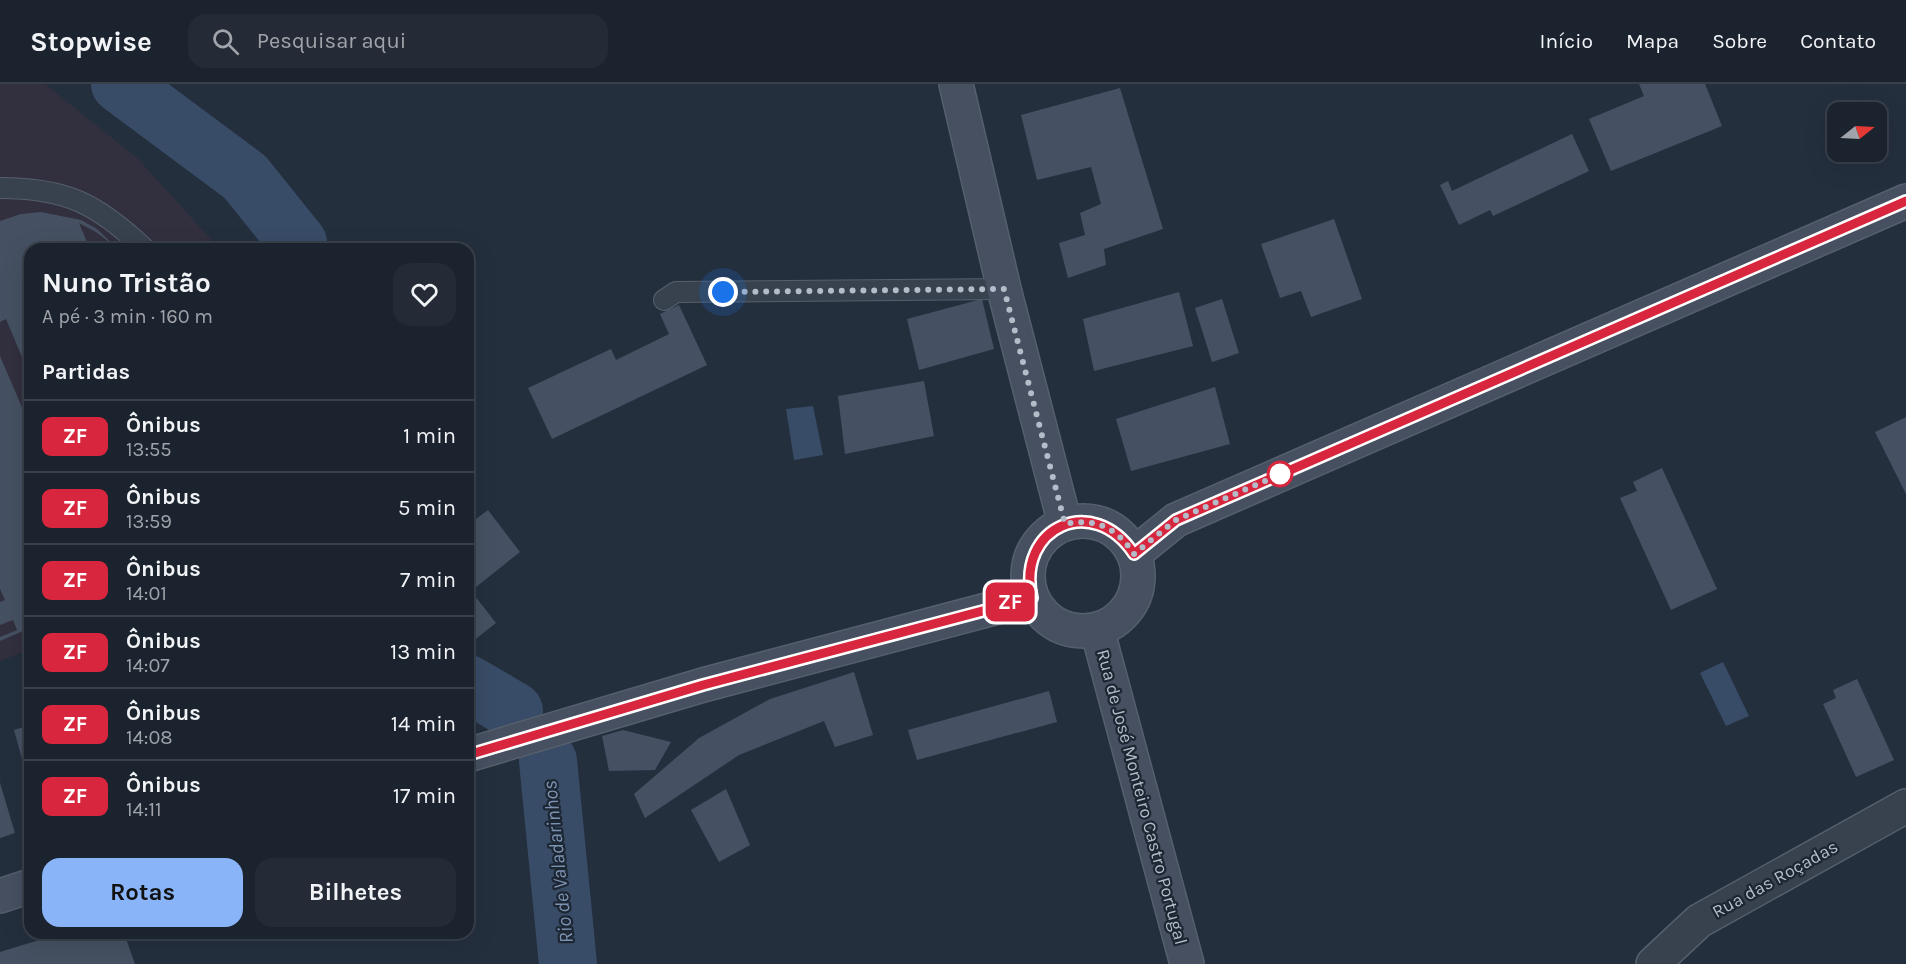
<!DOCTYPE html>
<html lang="pt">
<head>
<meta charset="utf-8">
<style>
  :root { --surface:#1b232e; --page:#242b36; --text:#f1f3f6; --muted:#a0a4aa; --line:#39404a; --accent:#8ab4f8 }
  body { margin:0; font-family:Karla,sans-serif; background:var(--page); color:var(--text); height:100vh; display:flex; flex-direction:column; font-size:22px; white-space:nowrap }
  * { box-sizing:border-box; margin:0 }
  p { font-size:20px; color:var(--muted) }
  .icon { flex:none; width:33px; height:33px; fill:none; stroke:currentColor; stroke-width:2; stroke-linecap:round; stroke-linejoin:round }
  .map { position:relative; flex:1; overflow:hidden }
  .details { position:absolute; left:24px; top:159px; width:450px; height:696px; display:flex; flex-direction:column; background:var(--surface); border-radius:18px; box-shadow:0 6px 24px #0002,0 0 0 2px var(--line) }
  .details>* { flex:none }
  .badge { padding:0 12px; border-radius:9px; font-size:21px; line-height:39px }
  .needle { width:39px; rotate:72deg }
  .controls { position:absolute; left:1827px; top:18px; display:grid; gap:12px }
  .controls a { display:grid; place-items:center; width:60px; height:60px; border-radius:12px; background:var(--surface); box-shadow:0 6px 24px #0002,0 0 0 2px var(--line); font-size:30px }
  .you { position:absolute; width:30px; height:30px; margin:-15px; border:4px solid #fff; border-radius:50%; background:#1a73e8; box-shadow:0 0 0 9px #1a73e833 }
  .map>.badge { position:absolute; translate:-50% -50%; box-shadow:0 0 0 3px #fff }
  h2 { padding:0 18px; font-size:22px; line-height:54px }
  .round { display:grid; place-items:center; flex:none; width:63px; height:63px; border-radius:18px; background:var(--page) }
  .summary { display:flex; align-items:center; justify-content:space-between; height:102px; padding:0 18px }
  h1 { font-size:28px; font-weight:700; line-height:45px }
  .primary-button { display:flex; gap:12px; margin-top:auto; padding:12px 18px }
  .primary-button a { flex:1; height:69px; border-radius:18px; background:var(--accent); color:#111; font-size:24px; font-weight:700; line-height:69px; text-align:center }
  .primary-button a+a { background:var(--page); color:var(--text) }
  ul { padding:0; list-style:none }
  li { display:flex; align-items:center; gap:18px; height:72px; padding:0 18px; border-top:2px solid var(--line) }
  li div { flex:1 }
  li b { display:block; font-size:22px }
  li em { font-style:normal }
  li .badge { min-width:66px; font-weight:700; text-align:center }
  header { display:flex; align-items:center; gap:36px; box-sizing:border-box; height:84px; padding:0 30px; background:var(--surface); border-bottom:2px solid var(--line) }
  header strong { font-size:28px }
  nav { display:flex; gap:33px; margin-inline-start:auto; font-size:21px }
  .search { width:420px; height:54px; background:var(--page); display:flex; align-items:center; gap:15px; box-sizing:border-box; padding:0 21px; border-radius:18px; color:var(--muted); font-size:22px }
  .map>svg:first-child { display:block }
  .medical { fill:#32303f }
  .water { fill:#394c67 }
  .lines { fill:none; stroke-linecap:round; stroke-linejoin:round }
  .river { stroke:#394c67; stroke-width:58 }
  .building { fill:#455162 }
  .lane-casing { stroke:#565f6c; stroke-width:22 }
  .street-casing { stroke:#565f6c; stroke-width:36 }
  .secondary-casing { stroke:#565f6c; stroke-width:36 }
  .lane { stroke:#38414e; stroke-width:20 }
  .street { stroke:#38414e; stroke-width:33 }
  .secondary { stroke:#465061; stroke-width:33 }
  .line-casing { stroke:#fff; stroke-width:14 }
  .line { stroke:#d7263d; stroke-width:9 }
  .walk { stroke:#b4bcc9; stroke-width:6; stroke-dasharray:0 10.8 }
  .stop-dot { fill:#fff; stroke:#d7263d; stroke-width:3 }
  .labels { text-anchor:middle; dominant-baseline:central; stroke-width:4.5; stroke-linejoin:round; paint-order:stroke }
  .street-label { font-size:18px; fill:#b4bcc9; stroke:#1d2633 }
  .water-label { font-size:20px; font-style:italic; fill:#7c92b1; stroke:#1d2633 }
</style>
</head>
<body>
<header>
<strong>Stopwise</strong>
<div class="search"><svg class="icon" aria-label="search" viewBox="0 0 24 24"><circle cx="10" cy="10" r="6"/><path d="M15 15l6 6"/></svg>Pesquisar aqui</div>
<nav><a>Início</a><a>Mapa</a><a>Sobre</a><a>Contato</a></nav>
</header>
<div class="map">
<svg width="1906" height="880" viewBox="0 0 1906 880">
  <rect width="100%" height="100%" fill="#242f3e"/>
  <path class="medical" d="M0,0H45L137,74L220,165H30V565L0,577Z"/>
  <path class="water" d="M813,322L823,371L794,376L786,325Z
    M1723,578L1749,632L1726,642L1700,589Z"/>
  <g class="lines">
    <path class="river" d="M120,0L245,93L298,159L299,165
      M468,600L514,627
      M548,677L568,880"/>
  </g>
  <path class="building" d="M1639,0H1705L1722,42L1611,87L1589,35L1644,12Z
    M1120,4L1163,145L1104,165L1106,181L1068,194L1059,159L1085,151L1080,129L1101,120L1091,83L1037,96L1021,31Z
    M1572,50L1589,87L1493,132L1490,126L1459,141L1440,101L1448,97L1452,107Z
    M41,128L81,136L97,145L118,165L96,148L79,139L90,165H30V292L6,235L0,238V137L21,130Z
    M1334,135L1362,215L1311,233L1301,207L1280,214L1261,160Z
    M1179,208L1193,262L1094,287L1083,235Z
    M982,215L994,265L919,286L907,235Z
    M1222,215L1239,269L1212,278L1195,224Z
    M679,221L707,281L552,355L528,304L611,265L616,276L669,250L660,230Z
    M0,272L30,342V544L0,557V553L17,546L13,536L0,541V518L5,516L0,505Z
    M924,297L934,352L845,370L838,312Z
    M1215,303L1230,360L1131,387L1116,335Z
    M1906,333V410L1875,348Z
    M1662,384L1717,505L1671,526L1620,414L1637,407L1633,398Z
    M488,426L520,468L471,507L496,539L468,561V441Z
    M854,588L873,651L835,663L824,637L739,671L645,734L634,710L699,654L770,615Z
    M1857,595L1894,676L1856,693L1823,620L1836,614L1833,606Z
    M1049,607L1057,638L917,676L908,646Z
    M30,641V700H29L14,646Z
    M623,646L671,658L655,686L609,687L602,652Z
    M0,699L15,749L0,754Z
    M726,705L750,761L719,778L691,726Z
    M62,849H124L135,880H0V868Z"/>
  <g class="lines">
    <g class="lane-casing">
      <path id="lane" d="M0,104C67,104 97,120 145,165
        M664,216L676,208L1004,205"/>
    </g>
    <g class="street-casing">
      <path id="street" d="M1653,880L1699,837L1906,722"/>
    </g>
    <g class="secondary-casing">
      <path id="secondary" d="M956,0L1004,205L1065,440
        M1028 492a55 55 0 1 1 110 0a55 55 0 1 1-110 0Z
        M1134,470L1176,436L1906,117
        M1097,545L1187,880
        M468,671L703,601L1032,514
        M0,812L30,802"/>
    </g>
    <use href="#lane" class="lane"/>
    <use href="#street" class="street"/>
    <use href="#secondary" class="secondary"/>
  </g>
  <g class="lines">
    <g class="line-casing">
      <path id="line" d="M468,671L703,601L1032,514C1016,443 1093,408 1134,470L1176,436L1906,117"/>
    </g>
    <use href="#line" class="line"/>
    <path class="walk" d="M723,208L1004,205L1065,440C1096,434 1116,443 1134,470L1176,436L1283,389L1280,390"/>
  </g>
  <circle class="stop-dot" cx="1280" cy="390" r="12"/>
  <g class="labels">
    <g class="street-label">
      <text transform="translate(1142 713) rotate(75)">Rua de José Monteiro Castro Portugal</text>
      <text transform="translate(1775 795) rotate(-29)">Rua das Roçadas</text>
    </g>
    <g class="water-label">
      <text transform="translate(558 778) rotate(-96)">Rio de Valadarinhos</text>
    </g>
  </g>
</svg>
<div class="controls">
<a><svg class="needle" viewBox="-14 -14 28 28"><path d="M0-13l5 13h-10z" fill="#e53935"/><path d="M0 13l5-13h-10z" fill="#a0a4aa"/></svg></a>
</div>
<div class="you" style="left:723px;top:208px"></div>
<b class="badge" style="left:1010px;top:518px;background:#d7263d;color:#fff">ZF</b>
<section class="details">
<div class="summary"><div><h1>Nuno Tristão</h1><p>A pé · 3 min · 160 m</p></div><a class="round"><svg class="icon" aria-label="heart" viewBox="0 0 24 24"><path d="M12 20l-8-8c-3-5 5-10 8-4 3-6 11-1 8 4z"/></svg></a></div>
<h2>Partidas</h2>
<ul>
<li><span class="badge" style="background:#d7263d;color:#fff">ZF</span><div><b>Ônibus</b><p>13:55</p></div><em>1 min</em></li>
<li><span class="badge" style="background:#d7263d;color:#fff">ZF</span><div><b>Ônibus</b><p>13:59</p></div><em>5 min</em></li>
<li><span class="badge" style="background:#d7263d;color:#fff">ZF</span><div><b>Ônibus</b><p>14:01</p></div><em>7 min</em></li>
<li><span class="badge" style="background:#d7263d;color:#fff">ZF</span><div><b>Ônibus</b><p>14:07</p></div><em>13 min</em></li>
<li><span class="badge" style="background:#d7263d;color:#fff">ZF</span><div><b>Ônibus</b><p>14:08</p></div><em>14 min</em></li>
<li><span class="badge" style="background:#d7263d;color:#fff">ZF</span><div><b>Ônibus</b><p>14:11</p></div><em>17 min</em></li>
</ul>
<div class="primary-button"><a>Rotas</a><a>Bilhetes</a></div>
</section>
</div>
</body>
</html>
